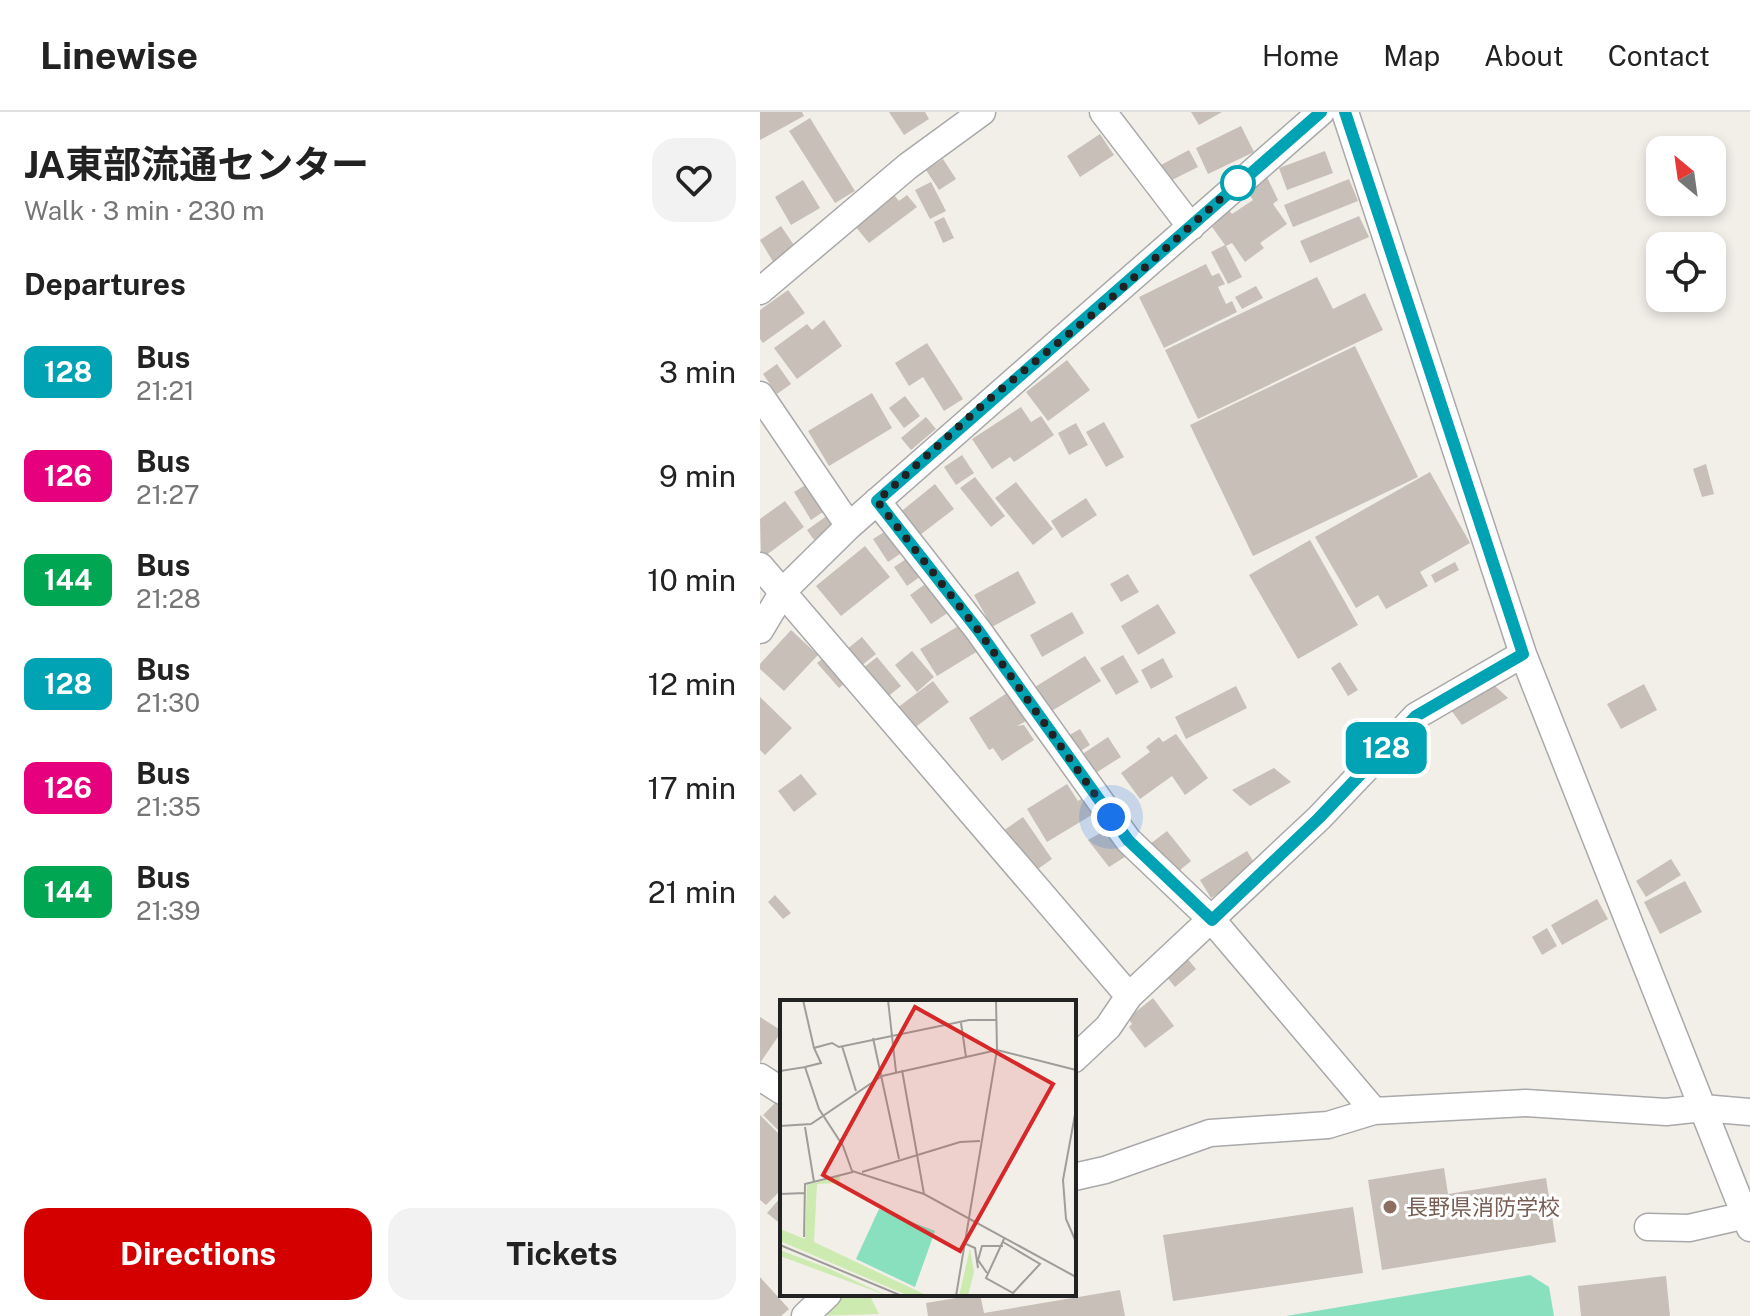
<!DOCTYPE html>
<html lang="en">
<head>
<meta charset="utf-8">
<style>
  :root { --surface:#fff; --page:#f2f2f2; --text:#222; --muted:#767676; --line:#e0e0e0; --accent:#d40000 }
  body { margin:0; font-family:"Public Sans","Noto Sans JP",sans-serif; background:var(--page); color:var(--text); height:100vh; display:flex; flex-direction:column; font-size:30px; white-space:nowrap }
  * { box-sizing:border-box; margin:0 }
  p { font-size:26px; color:var(--muted) }
  .icon { flex:none; width:44px; height:44px; fill:none; stroke:currentColor; stroke-width:2; stroke-linecap:round; stroke-linejoin:round }
  .map { position:relative; flex:1; overflow:hidden }
  .drawer { display:flex; flex-direction:column; background:var(--surface); width:760px }
  .drawer>* { flex:none }
  .badge { padding:0 16px; border-radius:12px; font-size:28px; line-height:52px }
  .needle { width:52px; rotate:331deg }
  .controls { position:absolute; left:886px; top:24px; display:grid; gap:16px }
  .controls a { display:grid; place-items:center; width:80px; height:80px; border-radius:16px; background:var(--surface); box-shadow:0 4px 12px #0003; font-size:40px }
  .you { position:absolute; width:40px; height:40px; margin:-20px; border:6px solid #fff; border-radius:50%; background:#1a73e8; box-shadow:0 0 0 12px #1a73e833 }
  .map>.badge { position:absolute; translate:-50% -50%; box-shadow:0 0 0 4px #fff }
  h2 { padding:0 24px; font-size:30px; line-height:72px }
  .round { display:grid; place-items:center; flex:none; width:84px; height:84px; border-radius:24px; background:var(--page) }
  .summary { display:flex; align-items:center; justify-content:space-between; height:136px; padding:0 24px }
  h1 { font-size:38px; font-weight:700; line-height:60px }
  .primary-button { display:flex; gap:16px; margin-top:auto; padding:16px 24px }
  .primary-button a { flex:1; height:92px; border-radius:24px; background:var(--accent); color:#fff; font-size:32px; font-weight:700; line-height:92px; text-align:center }
  .primary-button a+a { background:var(--page); color:var(--text) }
  ul { padding:0; list-style:none }
  li { display:flex; align-items:center; gap:24px; height:104px; padding:0 24px }
  li div { flex:1 }
  li b { display:block; font-size:30px }
  li em { font-style:normal }
  li .badge { min-width:88px; font-weight:700; text-align:center }
  header { display:flex; align-items:center; gap:48px; box-sizing:border-box; height:112px; padding:0 40px; background:var(--surface); border-bottom:2px solid var(--line) }
  header strong { font-size:38px }
  nav { display:flex; gap:44px; margin-inline-start:auto; font-size:28px }
  main { display:flex; flex:1; min-height:0 }
  .map>svg:first-child { display:block }
  .grass { fill:#cdebb0 }
  .pitch { fill:#88e0be }
  .building { fill:#c7bfb8 }
  .lines { fill:none; stroke-linecap:round; stroke-linejoin:round }
  .minor-casing { stroke:#a9a9a9; stroke-width:29 }
  .minor { stroke:#fff; stroke-width:26 }
  .line-casing { stroke:#fff; stroke-width:18 }
  .line { stroke:#00a3b4; stroke-width:12 }
  .walk { stroke:#222; stroke-width:8; stroke-dasharray:0 14.4 }
  .stop-dot { fill:#fff; stroke:#00a3b4; stroke-width:4 }
  .education-dot { fill:#8d6e63; stroke:#fff; stroke-width:3 }
  .labels { text-anchor:middle; dominant-baseline:central; stroke-width:6; stroke-linejoin:round; paint-order:stroke }
  .education-label { font-size:22px; fill:#785e54; stroke:#fff; text-anchor:start }
  .inset-road { fill:none; stroke:#9f9d99; stroke-width:2 }
  .view { fill:#d62828; fill-opacity:0.15; stroke:#d62828; stroke-width:4 }
  .inset-edge { fill:none; stroke:#222; stroke-width:4 }
</style>
</head>
<body>
<header>
<strong>Linewise</strong>
<nav><a>Home</a><a>Map</a><a>About</a><a>Contact</a></nav>
</header>
<main>
<section class="drawer">
<div class="summary"><div><h1>JA東部流通センター</h1><p>Walk · 3 min · 230 m</p></div><a class="round"><svg class="icon" aria-label="heart" viewBox="0 0 24 24"><path d="M12 20l-8-8c-3-5 5-10 8-4 3-6 11-1 8 4z"/></svg></a></div>
<h2>Departures</h2>
<ul>
<li><span class="badge" style="background:#00a3b4;color:#fff">128</span><div><b>Bus</b><p>21:21</p></div><em>3 min</em></li>
<li><span class="badge" style="background:#e6007e;color:#fff">126</span><div><b>Bus</b><p>21:27</p></div><em>9 min</em></li>
<li><span class="badge" style="background:#00a651;color:#fff">144</span><div><b>Bus</b><p>21:28</p></div><em>10 min</em></li>
<li><span class="badge" style="background:#00a3b4;color:#fff">128</span><div><b>Bus</b><p>21:30</p></div><em>12 min</em></li>
<li><span class="badge" style="background:#e6007e;color:#fff">126</span><div><b>Bus</b><p>21:35</p></div><em>17 min</em></li>
<li><span class="badge" style="background:#00a651;color:#fff">144</span><div><b>Bus</b><p>21:39</p></div><em>21 min</em></li>
</ul>
<div class="primary-button"><a>Directions</a><a>Tickets</a></div>
</section>
<div class="map">
<svg width="990" height="1204" viewBox="0 0 990 1204">
  <rect width="100%" height="100%" fill="#f2efe9"/>
  <path class="grass" d="M76,1182H109L119,1202L52,1204Z"/>
  <path class="pitch" d="M770,1163L789,1175L794,1204H526Z"/>
  <path class="building" d="M0,0H42L44,4L0,28Z
    M129,0H165L169,7L144,23Z
    M431,0H462L439,13Z
    M50,6L95,79L75,91L29,19Z
    M481,14L494,40L448,62L436,36Z
    M340,22L354,43L320,65L307,44Z
    M429,38L438,55L408,70L399,54Z
    M565,39L573,61L527,78L519,56Z
    M183,47L196,67L179,78L166,58Z
    M506,63L518,88L513,92L527,112L500,131L504,136L485,150L472,131L466,134L482,165L468,172L451,140L465,133L452,115L469,98L472,102L493,88L486,78Z
    M589,67L598,89L533,115L524,93Z
    M43,68L60,96L31,113L15,85Z
    M171,70L186,99L170,107L155,78Z
    M129,77L139,89L147,83L157,95L109,131L90,108Z
    M599,104L609,125L550,151L540,129Z
    M184,105L194,126L183,131L174,110Z
    M21,114L40,142L18,158L0,128Z
    M446,152L452,164L459,161L465,172L458,175L466,192L472,189L477,200L404,236L379,185Z
    M557,165L573,197L605,181L623,218L438,307L405,238Z
    M496,174L503,186L482,197L475,185Z
    M28,178L45,201L3,231L0,227V198Z
    M64,208L82,234L37,267L14,236L47,212L52,218Z
    M167,231L203,287L184,299L163,265L149,274L135,251Z
    M595,234L658,365L493,444L430,313Z
    M307,248L330,278L288,309L266,280Z
    M17,252L31,272L17,282L3,262Z
    M112,281L132,316L69,354L48,319Z
    M145,284L160,304L144,316L129,296Z
    M261,295L271,310L281,304L294,323L254,350L250,345L232,357L212,327Z
    M166,305L176,317L151,338L141,326Z
    M344,310L364,345L346,355L326,320Z
    M316,311L328,333L309,343L298,321Z
    M202,343L214,361L196,373L184,355Z
    M946,352L954,382L942,385L933,357Z
    M670,360L710,431L660,460L668,474L626,497L618,483L596,496L555,425Z
    M215,365L245,404L231,415L200,376Z
    M52,369L69,396L51,408L34,380Z
    M256,370L293,417L273,433L235,386Z
    M175,372L194,397L156,426L138,402Z
    M326,386L337,403L302,426L291,409Z
    M25,389L44,415L1,447L0,407Z
    M68,403L75,413L54,428L47,418Z
    M129,417L143,440L128,450L113,427Z
    M550,428L598,513L538,547L489,463Z
    M105,434L130,465L81,504L56,474Z
    M149,445L161,464L147,474L134,455Z
    M695,450L699,458L675,471L671,463Z
    M258,459L276,491L232,515L214,483Z
    M368,462L379,480L361,490L350,472Z
    M168,470L189,500L171,512L150,483Z
    M398,492L416,521L378,543L361,514Z
    M312,500L324,521L282,545L270,523Z
    M202,512L218,539L177,564L160,537Z
    M31,518L58,543L24,579L0,557V552Z
    M102,525L116,542L100,555L86,538Z
    M152,539L174,565L157,580L135,553Z
    M69,541L91,566L79,576L57,551Z
    M363,543L379,570L356,583L340,556Z
    M325,544L341,569L290,600L275,575Z
    M117,545L141,574L126,586L103,556Z
    M403,546L413,565L391,577L381,558Z
    M580,550L598,578L588,584L571,556Z
    M173,569L189,590L153,617L137,596Z
    M884,572L897,598L861,617L847,592Z
    M734,573L748,586L702,613L691,598Z
    M476,574L487,596L426,627L415,605Z
    M247,581L266,609L257,614L264,613L274,628L242,649L233,636L229,638L209,606Z
    M0,585L32,616L5,643L0,638Z
    M320,617L330,633L314,643L304,626Z
    M416,622L448,666L425,683L412,664L380,687L361,661L390,640L386,635L399,625L403,630Z
    M348,625L361,645L334,662L321,643Z
    M514,656L531,670L490,694L472,678Z
    M41,662L57,682L34,700L18,679Z
    M307,672L318,689L324,685L335,701L287,730L267,697Z
    M263,705L292,747L275,759L243,719Z
    M351,715L368,743L349,755L328,728Z
    M407,719L431,749L414,763L390,732Z
    M487,739L498,757L451,786L440,768Z
    M911,747L921,763L886,785L876,769Z
    M925,769L942,800L900,822L884,790Z
    M15,783L31,801L23,807L8,790Z
    M837,787L848,807L802,833L791,813Z
    M787,816L797,834L782,843L772,825Z
    M426,845L436,857L415,875L405,863Z
    M393,886L414,914L385,936L369,915L372,912L368,906Z
    M0,905L22,919L0,951Z
    M16,990L22,996V1022L3,1003Z
    M0,1003L22,1025V1077L6,1093L0,1088Z
    M684,1056L688,1082L786,1066L796,1130L622,1158L608,1068Z
    M22,1084V1113L7,1101Z
    M593,1095L603,1161L413,1189L403,1123Z
    M906,1164L910,1204H821L818,1174Z
    M0,1165L29,1197L21,1204H0Z
    M360,1178L365,1204H168L166,1191L220,1182L224,1201Z"/>
  <g class="lines">
    <g class="minor-casing">
      <path id="minor" d="M343,0L431,115
        M585,0L763,542L990,1116
        M0,179L148,54L222,0
        M0,283L89,414
        M117,389L218,518L368,728L452,808L614,999
        M0,454L369,884
        M0,518L24,478L89,414L561,0
        M314,947L348,915L369,884L559,706L656,604L763,542
        M0,965L22,979
        M314,1065L345,1058L450,1021L568,1013L614,999L766,991L906,1000L943,996L990,1000
        M888,1115L929,1116L986,1103
        M45,1204L68,1182"/>
    </g>
    <use href="#minor" class="minor"/>
  </g>
  <g class="lines">
    <g class="line-casing">
      <path id="line" d="M561,0L117,389L218,518L368,728L452,808L559,706L656,604L763,542L585,0"/>
    </g>
    <use href="#line" class="line"/>
    <path class="walk" d="M351,705L218,518L117,389L227,289L338,198L478,71"/>
  </g>
  <circle class="stop-dot" cx="478" cy="71" r="16"/>
  <circle class="education-dot" cx="630" cy="1095" r="8"/>
  <g class="labels">
    <g class="education-label">
      <text x="646" y="1095">長野県消防学校</text>
    </g>
  </g>
  <g transform="translate(20 888)">
    <rect width="296" height="296" fill="#f2efe9"/>
    <path d="M60,176L59,183L37,184L34,242L148,296H129L0,241V229L25,239L27,185ZM190,248L194,272L188,296H179ZM0,250L50,269L108,296L0,256Z" fill="#cdebb0"/>
    <path d="M99,209L155,231L135,287L76,259Z" fill="#88e0be"/>
    <path class="inset-road" d="M23,0L34,48M108,0L116,72M181,23L186,57M93,38L119,159M62,46L76,91M25,67L41,63L34,48L52,43L59,47L189,20H217M122,70L144,194M0,71L25,67L39,109L63,146L72,171L144,194L296,277M296,109L283,180L286,219L296,242M0,126L31,124L102,76L217,50L296,70M25,127L34,182M82,172L180,142L200,141M0,194L25,193M24,237L25,184L73,172M223,242L260,264L233,293L206,278L224,239M186,244L195,248L198,268M0,245L122,296M207,273L198,260L202,246H223M176,296L217,50L216,0"/>
    <path class="view" d="M135,7L273,84L180,251L43,175Z"/>
    <rect width="296" height="296" class="inset-edge"/>
  </g>
</svg>
<div class="controls">
<a><svg class="needle" viewBox="-14 -14 28 28"><path d="M0-13l5 13h-10z" fill="#e53935"/><path d="M0 13l5-13h-10z" fill="#767676"/></svg></a>
<a><svg class="icon" aria-label="locate" viewBox="0 0 24 24"><circle cx="12" cy="12" r="6"/><path d="M12 2v4M12 18v4M2 12h4M18 12h4"/></svg></a>
</div>
<div class="you" style="left:351px;top:705px"></div>
<b class="badge" style="left:626px;top:636px;background:#00a3b4;color:#fff">128</b>
</div>
</main>
</body>
</html>
